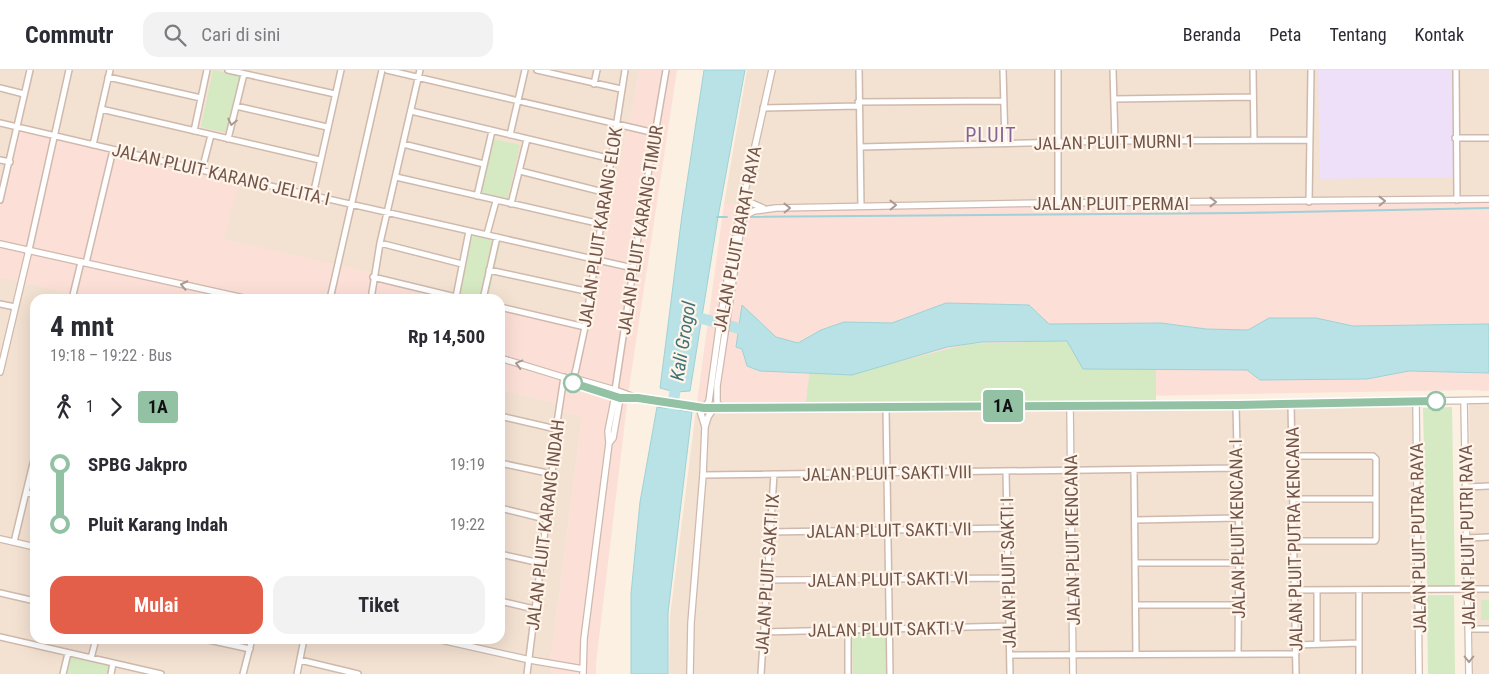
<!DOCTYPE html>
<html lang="id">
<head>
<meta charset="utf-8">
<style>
  :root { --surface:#fff; --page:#f2f2f3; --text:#2b2b33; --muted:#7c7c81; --line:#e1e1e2; --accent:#e35f4a }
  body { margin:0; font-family:"Roboto Condensed",sans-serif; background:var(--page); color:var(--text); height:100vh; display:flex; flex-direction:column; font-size:19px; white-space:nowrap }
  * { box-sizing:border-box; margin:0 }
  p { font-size:16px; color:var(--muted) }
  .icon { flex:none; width:28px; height:28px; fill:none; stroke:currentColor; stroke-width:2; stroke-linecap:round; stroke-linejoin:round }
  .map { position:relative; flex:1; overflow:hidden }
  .drawer { position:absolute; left:30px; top:224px; width:475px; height:350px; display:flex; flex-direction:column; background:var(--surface); border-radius:15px; box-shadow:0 5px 20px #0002 }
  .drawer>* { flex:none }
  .badge { padding:0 10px; border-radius:4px; font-size:18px; line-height:32px }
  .map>.badge { position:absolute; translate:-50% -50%; box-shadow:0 0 0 2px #fff }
  .legs { display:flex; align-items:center; gap:8px; height:55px; padding:0 20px; font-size:16px }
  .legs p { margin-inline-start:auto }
  .head { display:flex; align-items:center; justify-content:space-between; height:85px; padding:0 20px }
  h1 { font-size:28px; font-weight:700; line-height:38px }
  .primary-button { display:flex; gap:10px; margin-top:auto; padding:10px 20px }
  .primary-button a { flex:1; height:58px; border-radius:15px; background:var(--accent); color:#fff; font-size:20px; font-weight:700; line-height:58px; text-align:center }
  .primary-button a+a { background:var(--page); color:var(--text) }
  ul { padding:0 20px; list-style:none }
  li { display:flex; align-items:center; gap:18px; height:60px; font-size:19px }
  li i { display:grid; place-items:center; width:8px; height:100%; margin:0 6px; background:currentColor }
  li i::after { content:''; width:12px; height:12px; margin:-6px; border:4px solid; border-radius:50%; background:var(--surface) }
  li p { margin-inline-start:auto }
  li:first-child i { background:linear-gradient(#0000 50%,currentColor 0) }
  li:last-child i { background:linear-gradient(currentColor 50%,#0000 0) }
  header { display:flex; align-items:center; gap:30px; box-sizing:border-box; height:70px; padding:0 25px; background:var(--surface); border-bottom:1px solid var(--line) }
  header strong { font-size:24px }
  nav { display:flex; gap:28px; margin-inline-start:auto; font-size:18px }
  .search { width:350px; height:45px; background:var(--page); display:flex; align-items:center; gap:12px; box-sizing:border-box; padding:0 18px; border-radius:15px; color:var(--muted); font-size:19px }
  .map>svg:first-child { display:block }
  .residential { fill:#f3e1d1 }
  .commercial { fill:#fcdfd7 }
  .education { fill:#ede0f8 }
  .green { fill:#d5e9c2 }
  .water { fill:#b8e2e5; stroke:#9ed2d6 }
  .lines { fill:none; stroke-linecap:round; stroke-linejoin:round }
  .stream { stroke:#9ed2d6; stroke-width:2 }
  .river { stroke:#b8e2e5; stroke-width:11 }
  .minor-casing { stroke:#cfb9ad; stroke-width:8 }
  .tertiary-casing { stroke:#cfb9ad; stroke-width:8 }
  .minor { stroke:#fff; stroke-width:5 }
  .tertiary { stroke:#fff; stroke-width:5.5 }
  .oneway { stroke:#ab9992 }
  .line-1-casing { stroke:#fff; stroke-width:11 }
  .line-1 { stroke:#93c1a4; stroke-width:8 }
  .stop-1-dot { fill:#fff; stroke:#93c1a4; stroke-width:2.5 }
  .labels { text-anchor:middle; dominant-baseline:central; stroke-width:4.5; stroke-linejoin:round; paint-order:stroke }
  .street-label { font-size:18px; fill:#73554a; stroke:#fff4e9 }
  .water-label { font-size:19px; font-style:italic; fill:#3e7378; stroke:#fff4e9 }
  .quarter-label { font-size:20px; letter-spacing:1px; fill:#826596; stroke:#fff4e9 }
</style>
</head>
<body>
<header>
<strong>Commutr</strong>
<div class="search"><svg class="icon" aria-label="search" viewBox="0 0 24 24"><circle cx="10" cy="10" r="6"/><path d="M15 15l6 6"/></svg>Cari di sini</div>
<nav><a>Beranda</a><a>Peta</a><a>Tentang</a><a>Kontak</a></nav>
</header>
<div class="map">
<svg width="1489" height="604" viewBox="0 0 1489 604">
  <rect width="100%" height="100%" fill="#fcf0e3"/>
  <path class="residential" d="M0,0H640L586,253L500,233V229H482L223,169L240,109L20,60L7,121L0,119Z
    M747,0H1489V129L724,134Z
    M0,207L97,229H35V569H500V320L561,334L559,341L582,346L551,589L552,604H0Z
    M1412,331L1415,604H669L670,547L697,332Z
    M1469,333H1489V604H1473Z"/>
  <path class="commercial" d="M640,0H677L629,318L596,593V604H552L551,589L582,346L558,341L560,334L500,320V233L586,252Z
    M20,60L240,109L224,169L482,229H97L0,207V119L7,121Z
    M1489,129V321L1466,320L806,332H697L724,134Z"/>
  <path class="education" d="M1318,0H1452L1454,107L1320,109Z"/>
  <path class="green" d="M213,0L241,6L228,63L201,57Z
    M493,69L520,75L507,131L478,125Z
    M473,164L501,170L488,229H478L459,224Z
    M1067,271L1156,299V332H806L810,297L871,299L968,274Z
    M1452,337L1455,516H1427L1423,338Z
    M1427,525H1454L1455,604H1428Z
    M1481,530H1489V550H1481Z
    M886,563L887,604H853L852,564Z
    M70,585L110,595L108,604H66Z"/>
  <path class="water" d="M704,0H745L718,147L690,321L675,322L660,318L682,145Z
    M946,233L1029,235L1049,254L1161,253L1206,259L1248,260L1269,248H1316L1353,256L1489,254V303L1409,301L1367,309L1260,310L1247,300L1083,299L1067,271L982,272L947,277L852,305L760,301L747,296L742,279L736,277L742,235L776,267L798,273L821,260L844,252L892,253Z
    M657,337L692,342L668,543V604H631V524L640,432Z"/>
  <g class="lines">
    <path class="stream" d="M717,147H727
      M746,147L1241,143L1489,138"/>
    <path class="river" d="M688,245L719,253
      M727,255L744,260L749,267
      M670,354L677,308"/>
    <g class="minor-casing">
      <path id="minor" d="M228,0L335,24
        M387,0L655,63
        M537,0L621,19
        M859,0L861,136
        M1003,0L1005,74
        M1058,0V133
        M1113,0L1115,71
        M1253,0L1254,69
        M1456,0L1457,130
        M108,7L201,28
        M594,14L597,0
        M0,18L24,24
        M1114,29L1253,27
        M858,32L1004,31
        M236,36L327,57
        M763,38L859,36
        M101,39L320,90
        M411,41L612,89
        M0,53L244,110L633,198
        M194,61L207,0
        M510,65L525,0
        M1455,68H1489
        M228,69L244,4
        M403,74L484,94
        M93,75L110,0
        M860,77L1115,71L1309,70
        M0,90L10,92
        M202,100L211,65
        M520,101L607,123
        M396,107L601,154
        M313,125L341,0
        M477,126L492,61
        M0,130L30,0
        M1309,132L1311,0
        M511,134L527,69
        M487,164L496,131
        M380,173L462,194
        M29,180L69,0
        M86,193L113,80
        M489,200L590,222
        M373,207L464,229
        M456,227L469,161
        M72,229L81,192
        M330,229L382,0
        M371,229L380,173L420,0
        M483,229L497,167
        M0,234L15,237
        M500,237L585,257
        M573,310L576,299L585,257L625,0
        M615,320L644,128L666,0
        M1291,334L1296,604
        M1236,335L1239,467L1238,584
        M886,338L890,604
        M500,346L556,359
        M1293,386H1373L1376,389V469L1375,471H1294
        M500,393L552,404
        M1006,401L1010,604
        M1134,401L1136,585
        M703,405L1237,398
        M1467,417L1489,416
        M26,422L35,424
        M1293,429H1376
        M500,438L545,449
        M1135,450L1238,448
        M770,462L1008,458
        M1468,468L1489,467
        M14,472L35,385
        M500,484L540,493
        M1136,493H1239
        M767,510L1010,508
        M1295,520L1489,519
        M1317,520V574
        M1359,520V604
        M0,523L35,531
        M500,531L534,539
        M1136,535H1239
        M1469,559H1489
        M848,560V604
        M763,562L1010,556
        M0,567L161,604
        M204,569L250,579
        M1296,575L1359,573
        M1010,585L1296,584
        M91,588L96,569
        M300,590L358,604
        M63,604L68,583
        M111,604L113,593
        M243,604L252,569
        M297,604L304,569
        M527,604L552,404L556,359L564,307
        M761,604L774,404"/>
    </g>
    <g class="tertiary-casing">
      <path id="tertiary" d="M743,125L747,131L763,138
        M738,152L772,0
        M0,174L248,229
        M500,288L569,309L573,308L615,320L637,328L704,338L1238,335L1489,330
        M0,302L29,180
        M571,309V313L620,328H637
        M1464,331L1469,604
        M1416,332L1419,604
        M1070,335L1073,604
        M699,337L705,357
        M704,338L709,331L721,244L735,168
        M722,338L717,333V316L740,163L744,146L754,141L776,138L1047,133L1489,129
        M609,373L608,361L615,326
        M0,469L35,477
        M437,569L530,590L583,599
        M583,604L584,569L609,373L613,368L620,328
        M690,604L691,553L703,405L705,357L708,347L714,338"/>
    </g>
    <use href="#minor" class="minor"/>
    <use href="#tertiary" class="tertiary"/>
  </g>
  <defs><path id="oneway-chevron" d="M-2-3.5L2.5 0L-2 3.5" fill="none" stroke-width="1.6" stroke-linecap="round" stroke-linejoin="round" transform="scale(1.25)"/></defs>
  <g class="oneway">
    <use href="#oneway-chevron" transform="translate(232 52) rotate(103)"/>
    <use href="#oneway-chevron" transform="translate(1382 131) rotate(-1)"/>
    <use href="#oneway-chevron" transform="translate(1213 132)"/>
    <use href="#oneway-chevron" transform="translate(893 135) rotate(-1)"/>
    <use href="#oneway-chevron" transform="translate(787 138) rotate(-1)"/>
    <use href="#oneway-chevron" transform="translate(184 215) rotate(-168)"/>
    <use href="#oneway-chevron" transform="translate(519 294) rotate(-165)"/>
    <use href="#oneway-chevron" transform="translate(1469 589) rotate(90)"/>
  </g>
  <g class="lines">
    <g class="line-1-casing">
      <path id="line-1" d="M573,313L620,328H638L704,338L1238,335L1436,331"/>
    </g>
    <use href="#line-1" class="line-1"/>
  </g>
  <g class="stop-1-dot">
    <circle cx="573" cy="313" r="9"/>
    <circle cx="1436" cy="331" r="9"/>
  </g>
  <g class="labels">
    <g class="street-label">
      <text transform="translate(1114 72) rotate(-1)">JALAN PLUIT MURNI 1</text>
      <text transform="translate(221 104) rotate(13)">JALAN PLUIT KARANG JELITA I</text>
      <text x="1111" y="133">JALAN PLUIT PERMAI</text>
      <text transform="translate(600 157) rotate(-81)">JALAN PLUIT KARANG ELOK</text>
      <text transform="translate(640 160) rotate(-81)">JALAN PLUIT KARANG TIMUR</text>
      <text transform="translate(737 169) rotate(-79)">JALAN PLUIT BARAT RAYA</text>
      <text transform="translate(887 403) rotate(-1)">JALAN PLUIT SAKTI VIII</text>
      <text transform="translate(545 455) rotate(-83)">JALAN PLUIT KARANG INDAH</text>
      <text transform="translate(1237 459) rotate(-91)">JALAN PLUIT KENCANA I</text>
      <text transform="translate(889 460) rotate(-1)">JALAN PLUIT SAKTI VII</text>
      <text transform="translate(1467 467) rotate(-91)">JALAN PLUIT PUTRI RAYA</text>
      <text transform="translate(1418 468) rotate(-91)">JALAN PLUIT PUTRA RAYA</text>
      <text transform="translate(1294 469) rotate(-91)">JALAN PLUIT PUTRA KENCANA</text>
      <text transform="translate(1072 470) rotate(-91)">JALAN PLUIT KENCANA</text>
      <text transform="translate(1008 503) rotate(-91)">JALAN PLUIT SAKTI I</text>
      <text transform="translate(767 504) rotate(-86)">JALAN PLUIT SAKTI IX</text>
      <text transform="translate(888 509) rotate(-1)">JALAN PLUIT SAKTI VI</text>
      <text transform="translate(886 559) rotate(-1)">JALAN PLUIT SAKTI V</text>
    </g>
    <g class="water-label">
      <text transform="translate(683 271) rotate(-81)">Kali Grogol</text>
    </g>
    <g class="quarter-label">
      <text x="991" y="65">PLUIT</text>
    </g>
  </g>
</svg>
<b class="badge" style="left:1003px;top:336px;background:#93c1a4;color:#111">1A</b>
<section class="drawer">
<div class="head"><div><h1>4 mnt</h1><p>19:18 – 19:22 · Bus</p></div><b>Rp 14,500</b></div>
<div class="legs"><svg class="icon" aria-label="walk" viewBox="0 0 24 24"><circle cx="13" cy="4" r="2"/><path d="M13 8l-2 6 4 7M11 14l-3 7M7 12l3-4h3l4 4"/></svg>1<svg class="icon" aria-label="forward" viewBox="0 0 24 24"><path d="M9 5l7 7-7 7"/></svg><b class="badge" style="background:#93c1a4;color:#111">1A</b></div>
<ul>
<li><i style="color:#93c1a4"></i><b>SPBG Jakpro</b><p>19:19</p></li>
<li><i style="color:#93c1a4"></i><b>Pluit Karang Indah</b><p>19:22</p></li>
</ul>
<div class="primary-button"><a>Mulai</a><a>Tiket</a></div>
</section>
</div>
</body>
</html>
